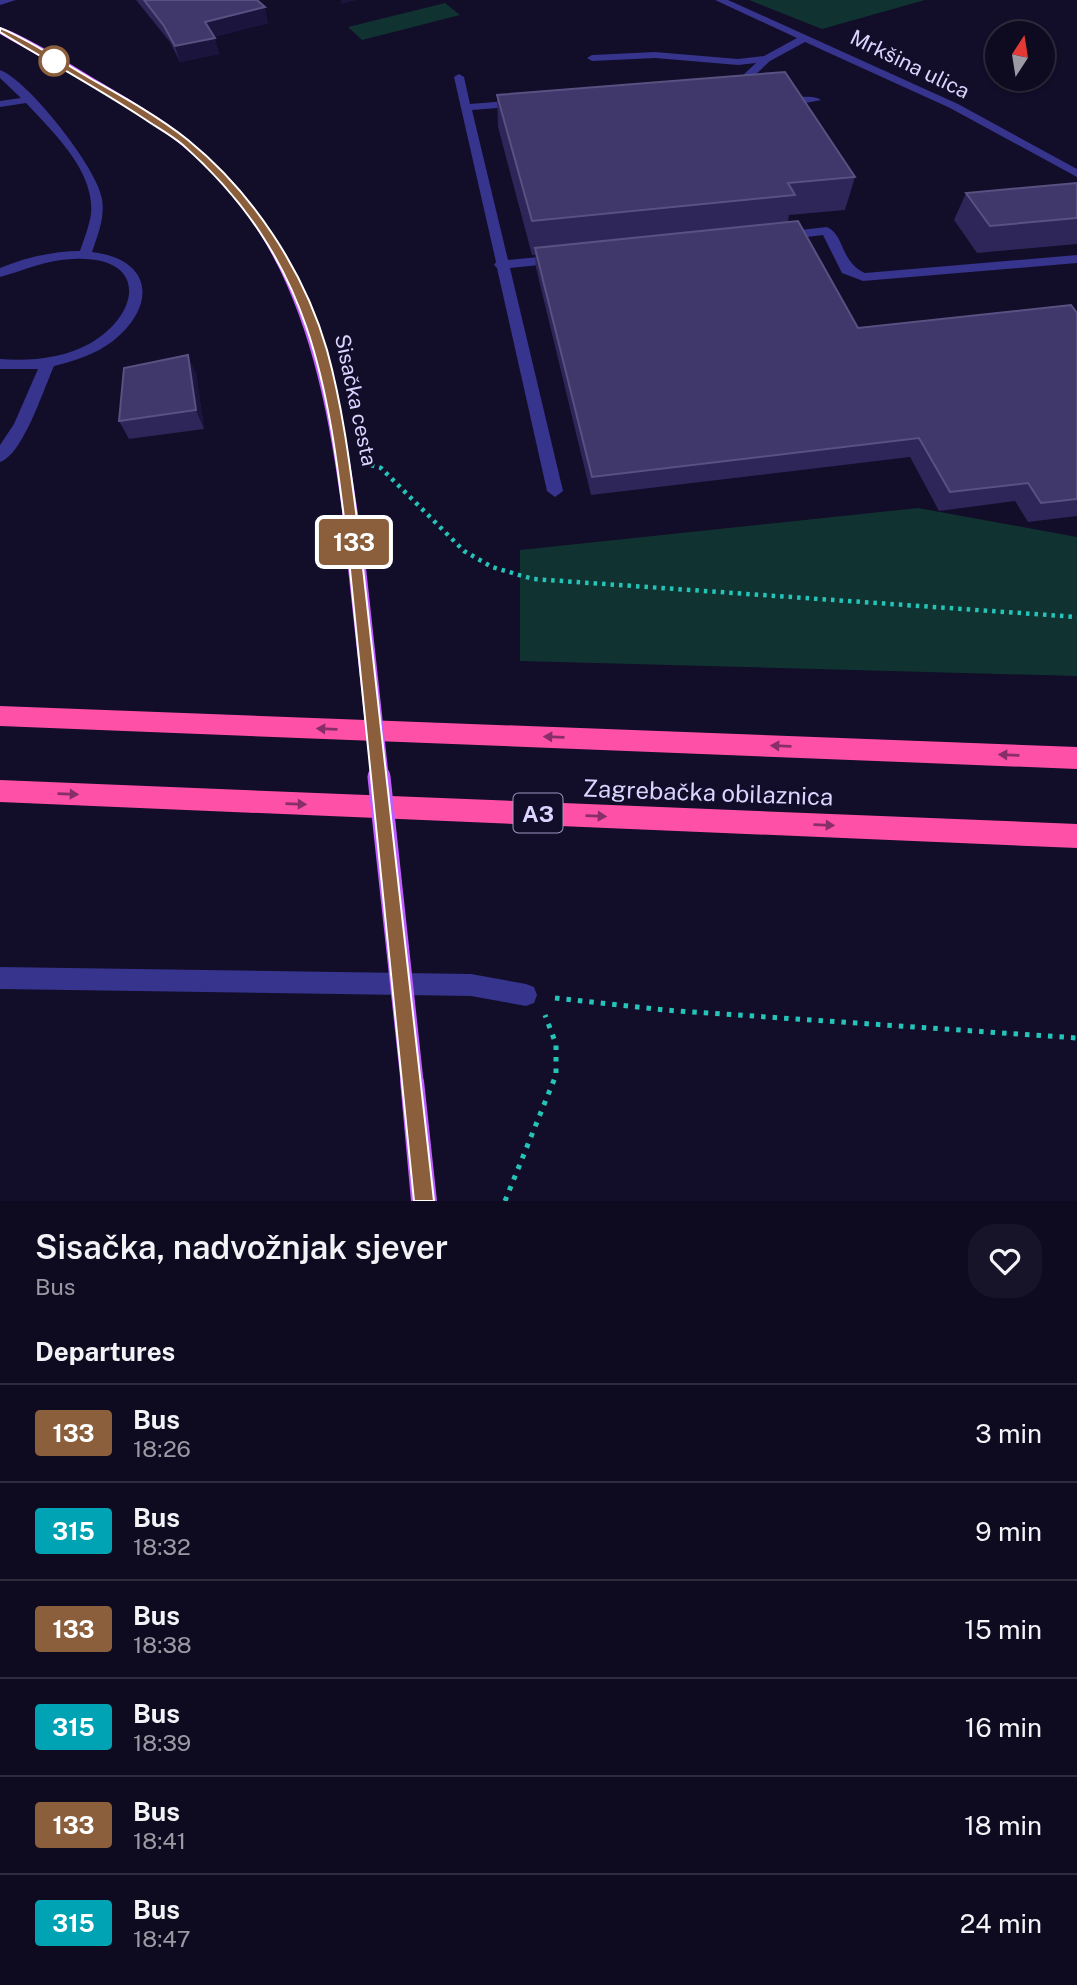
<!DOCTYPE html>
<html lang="en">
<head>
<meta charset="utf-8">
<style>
  :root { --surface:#0e0a1f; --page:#171328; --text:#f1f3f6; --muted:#9b9aa4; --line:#2e2b3d }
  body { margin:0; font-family:"Public Sans",sans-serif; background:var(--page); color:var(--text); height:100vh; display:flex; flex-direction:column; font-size:26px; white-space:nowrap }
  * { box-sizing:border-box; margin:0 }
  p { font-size:23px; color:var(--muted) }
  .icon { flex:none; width:38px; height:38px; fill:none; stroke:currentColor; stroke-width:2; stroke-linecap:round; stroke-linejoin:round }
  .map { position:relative; height:1201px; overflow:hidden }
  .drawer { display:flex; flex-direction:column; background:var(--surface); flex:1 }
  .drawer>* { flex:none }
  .badge { padding:0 14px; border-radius:5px; font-size:24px; line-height:46px }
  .needle { width:46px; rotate:12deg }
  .buttons { position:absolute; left:985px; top:21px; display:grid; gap:14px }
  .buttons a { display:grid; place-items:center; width:70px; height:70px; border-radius:50%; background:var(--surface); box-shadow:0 2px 5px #0004,0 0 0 2px var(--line); font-size:35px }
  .map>.badge { position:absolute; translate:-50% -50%; box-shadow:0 0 0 4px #fff }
  h2 { padding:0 35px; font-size:26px; line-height:63px }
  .round { display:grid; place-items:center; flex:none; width:74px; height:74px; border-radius:28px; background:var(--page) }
  .headline { display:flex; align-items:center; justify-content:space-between; height:119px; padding:0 35px }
  h1 { font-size:33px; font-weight:600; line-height:52px }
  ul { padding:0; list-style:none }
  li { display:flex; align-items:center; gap:21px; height:98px; padding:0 35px; border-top:2px solid var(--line) }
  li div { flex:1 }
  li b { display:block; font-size:26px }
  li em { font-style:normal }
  li .badge { min-width:77px; font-weight:700; text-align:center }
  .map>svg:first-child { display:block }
  .green { fill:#103331 }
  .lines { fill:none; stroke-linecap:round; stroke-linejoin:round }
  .path-far1 { stroke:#24c4b8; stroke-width:4.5; stroke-dasharray:3.5 5; stroke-linecap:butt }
  .path { stroke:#24c4b8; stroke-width:5; stroke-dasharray:4.5 7; stroke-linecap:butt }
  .minor { fill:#36348c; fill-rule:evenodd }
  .major { fill:#bf5cff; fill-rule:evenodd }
  .highway { fill:#ff50a7; fill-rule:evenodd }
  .major-bridge-far1 { stroke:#bf5cff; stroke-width:18 }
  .major-bridge { stroke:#bf5cff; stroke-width:23 }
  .wall { fill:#2e2558 }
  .shaded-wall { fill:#1b143d }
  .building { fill:#40386a; stroke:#585181; stroke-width:2 }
  .oneway { fill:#882e68 }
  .line { fill:#8b5e3c; stroke:#fff; stroke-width:2 }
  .stop-dot { fill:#fff; stroke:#8b5e3c; stroke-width:3.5 }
  .labels { text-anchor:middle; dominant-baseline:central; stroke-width:6; stroke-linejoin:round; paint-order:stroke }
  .far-street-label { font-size:21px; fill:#d9d5ff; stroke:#120d29 }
  .shield { fill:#120d29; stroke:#9d99bf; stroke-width:2 }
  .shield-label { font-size:23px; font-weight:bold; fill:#d9d5ff }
  .street-label { font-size:24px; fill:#d9d5ff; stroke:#120d29 }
</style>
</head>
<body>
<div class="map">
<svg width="1077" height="1201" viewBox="0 0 1077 1201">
  <rect width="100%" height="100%" fill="#120d29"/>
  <path class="green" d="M749,0H925L822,29Z
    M445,3L460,15L362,40L348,27Z
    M918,508L1077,537V676L520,661V550Z"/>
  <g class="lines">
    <path class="path-far1" d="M371,465L381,468L464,551L492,567L533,579L1077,617"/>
    <path class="path" d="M555,998L664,1010L1077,1038
      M505,1201L556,1075V1044L545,1015"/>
    <path class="minor" d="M0,0H16L0,5Z
      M715,0H728L958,104L1077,169V177L950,108L805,42L770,61L738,91L729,88L756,63L738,65L655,58L592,61L587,58L592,55L655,52L738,59L764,56L797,38Z
      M0,70C28,80 98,169 102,199C105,218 98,234 92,252C152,259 158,305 113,341C96,354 75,361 54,366C44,388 23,455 0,462V445L14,424L38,369H0V359C30,361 61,359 89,344C143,313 147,255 73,259C46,260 25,270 0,277V268C24,258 53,251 80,251C84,239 89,227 91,214C95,171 53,132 26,103L0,107V101L21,98L0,78Z
      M459,74L464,77L470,104L521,100L526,103L521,106L472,110L508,260L559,255L565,259L559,263L510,268L563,491L555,497L547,491L497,268L494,265L496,262L454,77Z
      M782,96C794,99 812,94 821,100L795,105L778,101L777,99Z
      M827,227C845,235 840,262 865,273L1077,255V263L863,281L842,273L823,235L782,240L776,236L782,232Z
      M0,967L471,974L526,984L534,987L537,995L534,1003L526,1006L471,996L0,989Z"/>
    <path class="major" d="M0,27C31,38 73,66 102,83C137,104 173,125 203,152C320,257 343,402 363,550L361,555H349L347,550C329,404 306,247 185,148C129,102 62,70 0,34Z
      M412,1069L421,1072L424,1081L437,1201H411L400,1081L403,1072Z"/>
    <path class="highway" d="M0,706L1077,747V769L0,726Z
      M0,780L1077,824V848L0,802Z"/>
    <path class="major-bridge-far1" d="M355,550L380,779"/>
    <path class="major-bridge" d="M379,777L412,1081"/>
  </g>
  <path class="wall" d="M136,0H257L268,23L214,37L219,54L180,62L170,42Z
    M497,95L855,177L845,210L789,215L788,222L858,328L1077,313V516L1028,522L1015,501L939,511L910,457L591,495L536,268L535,255H532L498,127Z
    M1077,183V244L977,253L954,220L966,193Z
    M196,373L204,429L129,439L119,421Z"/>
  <path class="shaded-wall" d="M341,0H358L341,4Z
    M265,7L268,23L210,38L205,22Z
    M215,38L219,54L180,62L175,46Z
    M188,355L196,373L204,429L196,410Z"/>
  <path class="building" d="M144,0H257L265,7L205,22L215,38L175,46L164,26Z
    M785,72L855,177L788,183L795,195L532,221L497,95Z
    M1077,183V218L990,226L966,193Z
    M798,221L858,328L1071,305L1077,313V499L1041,503L1028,483L950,492L919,438L592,477L535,248Z
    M188,355L196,410L119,421L124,368Z"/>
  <defs><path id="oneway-solid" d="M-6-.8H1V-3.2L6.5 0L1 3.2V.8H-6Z" transform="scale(1.75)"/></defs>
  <g class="oneway">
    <use href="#oneway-solid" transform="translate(327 729) rotate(-178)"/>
    <use href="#oneway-solid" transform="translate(554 737) rotate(-178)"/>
    <use href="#oneway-solid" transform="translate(781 746) rotate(-178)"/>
    <use href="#oneway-solid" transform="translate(1009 755) rotate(-178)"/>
    <use href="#oneway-solid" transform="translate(68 794) rotate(2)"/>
    <use href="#oneway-solid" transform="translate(296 804) rotate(2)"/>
    <use href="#oneway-solid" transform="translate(596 816) rotate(2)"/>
    <use href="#oneway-solid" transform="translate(824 825) rotate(2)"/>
  </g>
  <path class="line" d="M0,28C32,41 63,63 93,80C125,98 159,117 188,140C252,192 304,270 327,350C345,415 352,483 361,550L434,1201H414L348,550C328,386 314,261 183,145C171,135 156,127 143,118C96,87 46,60 0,32Z"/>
  <circle class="stop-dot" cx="54" cy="61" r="14"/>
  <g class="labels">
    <g class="far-street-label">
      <text transform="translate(910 64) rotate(26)">Mrkšina ulica</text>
      <text transform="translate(356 400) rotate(78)">Sisačka cesta</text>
    </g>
    <rect class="shield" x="513.5" y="793.5" width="49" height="39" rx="5"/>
    <g class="shield-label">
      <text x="538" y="813">A3</text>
    </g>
    <g class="street-label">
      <text transform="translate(708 792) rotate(2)">Zagrebačka obilaznica</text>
    </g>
  </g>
</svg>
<div class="buttons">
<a><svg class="needle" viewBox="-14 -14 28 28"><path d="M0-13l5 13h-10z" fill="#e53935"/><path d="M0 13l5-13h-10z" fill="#9b9aa4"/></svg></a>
</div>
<b class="badge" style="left:354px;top:542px;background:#8b5e3c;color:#fff">133</b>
</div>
<section class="drawer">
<div class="headline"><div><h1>Sisačka, nadvožnjak sjever</h1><p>Bus</p></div><a class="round"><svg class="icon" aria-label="heart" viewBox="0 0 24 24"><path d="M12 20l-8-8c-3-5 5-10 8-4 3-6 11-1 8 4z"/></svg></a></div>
<h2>Departures</h2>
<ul>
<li><span class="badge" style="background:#8b5e3c;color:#fff">133</span><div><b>Bus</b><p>18:26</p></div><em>3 min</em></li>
<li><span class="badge" style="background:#00a3b4;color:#fff">315</span><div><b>Bus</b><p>18:32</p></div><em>9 min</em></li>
<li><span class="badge" style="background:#8b5e3c;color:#fff">133</span><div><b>Bus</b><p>18:38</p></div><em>15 min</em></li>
<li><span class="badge" style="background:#00a3b4;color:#fff">315</span><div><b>Bus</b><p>18:39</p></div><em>16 min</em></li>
<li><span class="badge" style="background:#8b5e3c;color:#fff">133</span><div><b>Bus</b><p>18:41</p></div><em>18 min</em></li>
<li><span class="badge" style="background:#00a3b4;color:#fff">315</span><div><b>Bus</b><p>18:47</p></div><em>24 min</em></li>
</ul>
</section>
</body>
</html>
